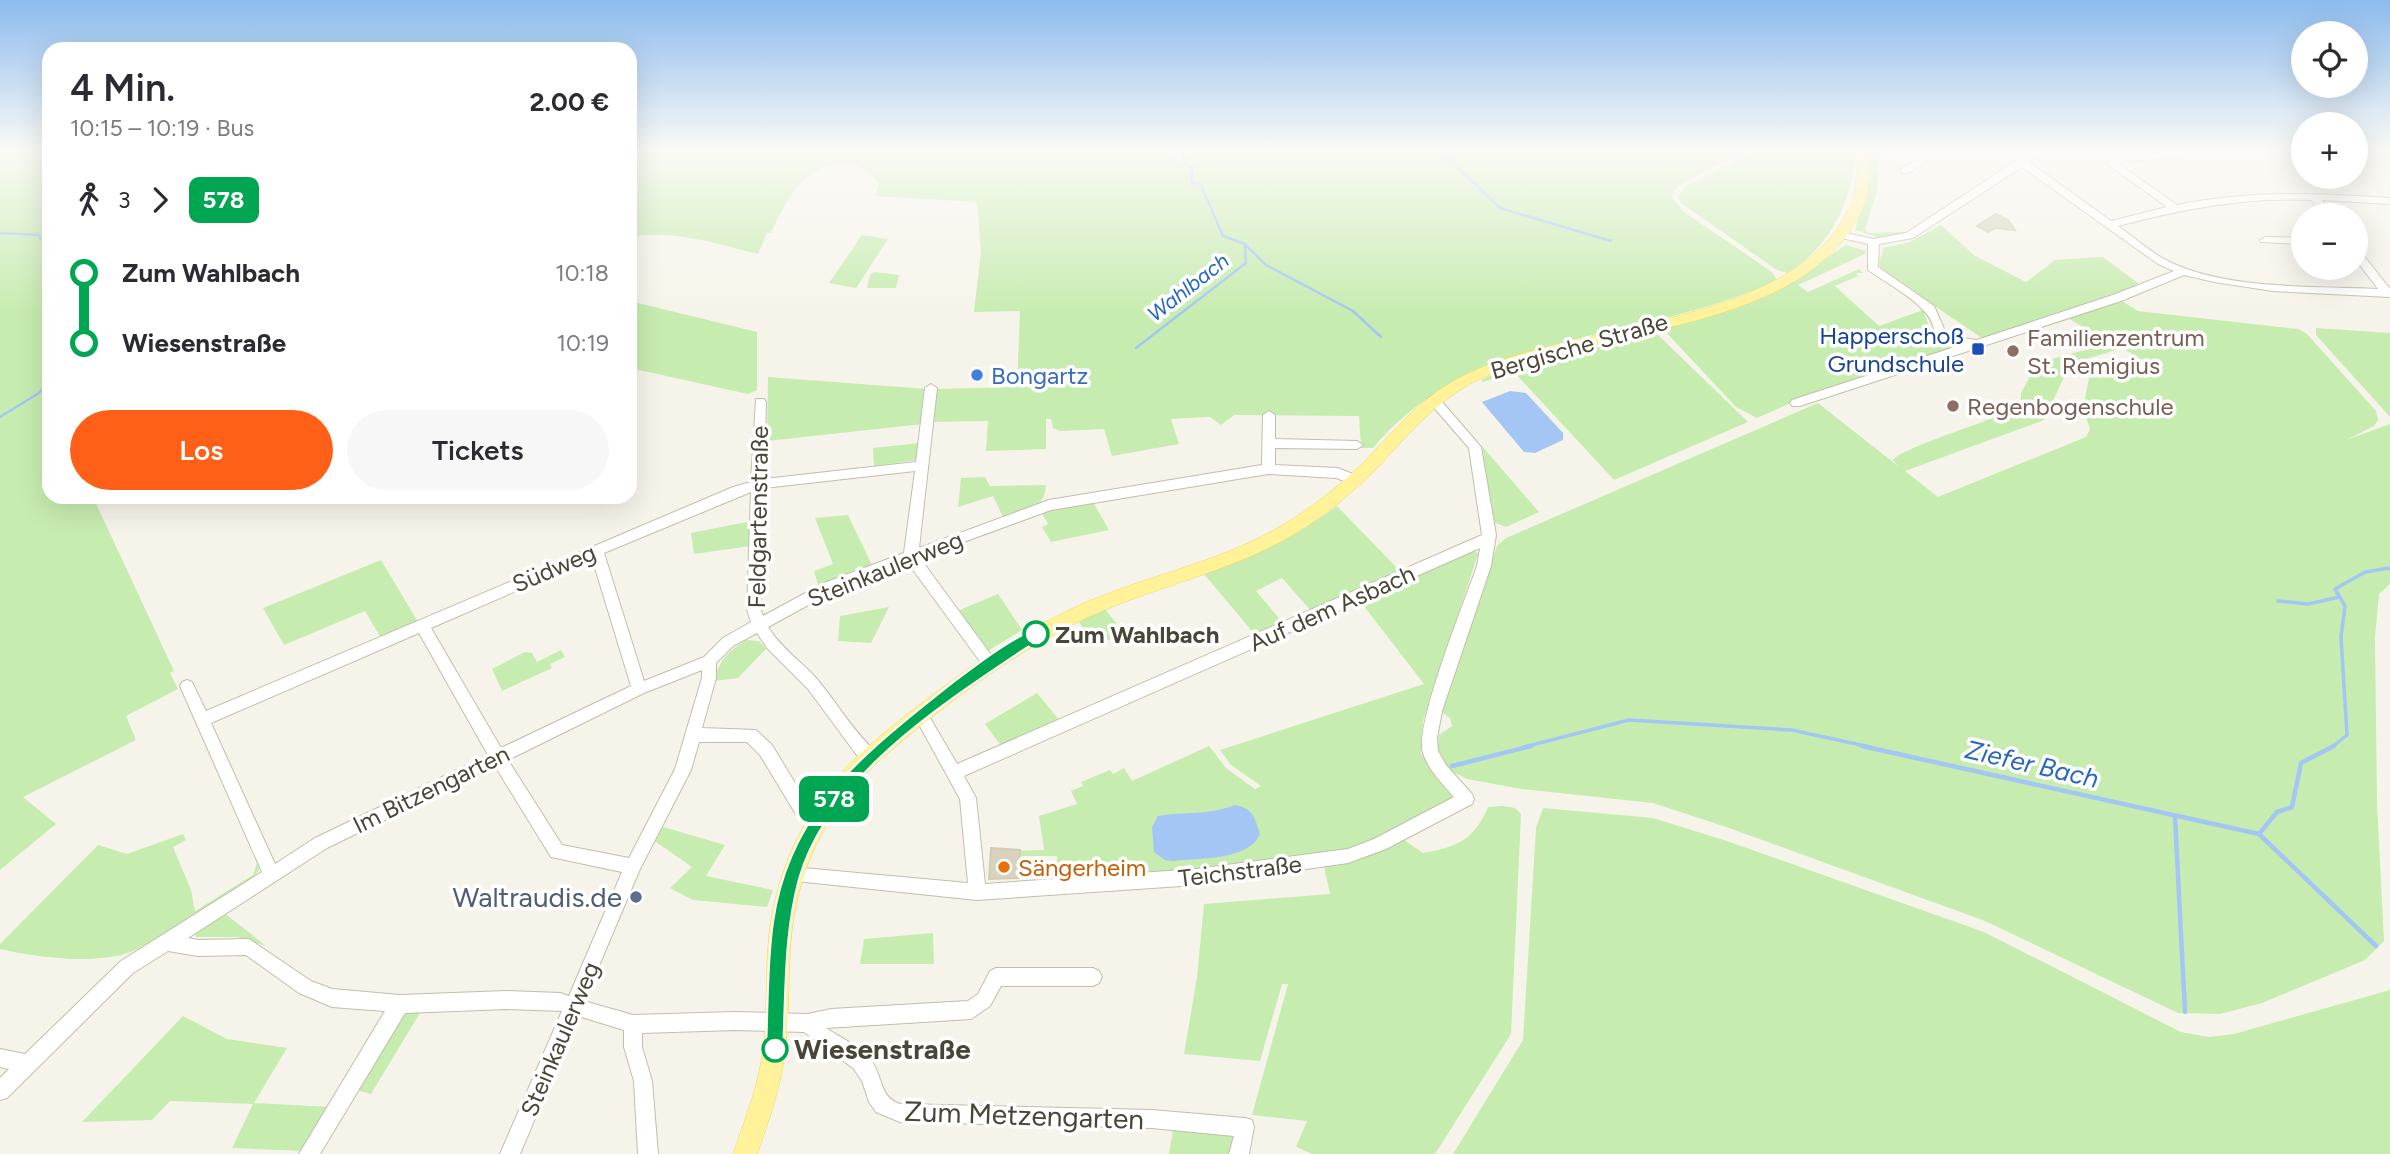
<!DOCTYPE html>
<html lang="de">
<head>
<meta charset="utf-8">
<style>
  :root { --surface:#fff; --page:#f7f7f7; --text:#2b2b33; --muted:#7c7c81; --accent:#ff6017 }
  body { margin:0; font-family:Figtree,sans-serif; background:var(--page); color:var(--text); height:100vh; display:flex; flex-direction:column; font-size:26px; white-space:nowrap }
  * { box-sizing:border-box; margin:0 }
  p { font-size:23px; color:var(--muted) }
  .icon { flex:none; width:38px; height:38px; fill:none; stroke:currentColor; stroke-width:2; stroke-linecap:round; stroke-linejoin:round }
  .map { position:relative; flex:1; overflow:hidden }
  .side { position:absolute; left:42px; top:42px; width:595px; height:462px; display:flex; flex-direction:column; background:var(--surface); border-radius:21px; box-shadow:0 7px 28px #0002 }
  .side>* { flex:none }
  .badge { padding:0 14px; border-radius:10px; font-size:24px; line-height:46px }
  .buttons { position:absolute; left:2291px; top:21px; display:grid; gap:14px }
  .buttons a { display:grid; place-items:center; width:77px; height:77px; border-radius:50%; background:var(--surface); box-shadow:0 7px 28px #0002; font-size:35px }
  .map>.badge { position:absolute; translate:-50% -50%; box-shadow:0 0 0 4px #fff }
  .legs { display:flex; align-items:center; gap:10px; height:77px; padding:0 28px; font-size:23px }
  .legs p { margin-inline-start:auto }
  .head { display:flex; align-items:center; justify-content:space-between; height:119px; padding:0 28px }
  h1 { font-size:38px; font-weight:600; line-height:52px }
  .action { display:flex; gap:14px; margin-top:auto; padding:14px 28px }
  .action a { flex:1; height:80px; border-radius:42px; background:var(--accent); color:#fff; font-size:28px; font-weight:600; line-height:80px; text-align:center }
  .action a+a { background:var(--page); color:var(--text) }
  ul { padding:0 28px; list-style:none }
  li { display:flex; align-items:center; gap:24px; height:70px; font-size:26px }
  li i { display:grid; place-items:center; width:10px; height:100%; margin:0 9px; background:currentColor }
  li i::after { content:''; width:18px; height:18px; margin:-9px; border:5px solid; border-radius:50%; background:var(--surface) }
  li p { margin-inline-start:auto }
  li:first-child i { background:linear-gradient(#0000 50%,currentColor 0) }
  li:last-child i { background:linear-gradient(currentColor 50%,#0000 0) }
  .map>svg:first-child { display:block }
  .green { fill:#c7ecb0; fill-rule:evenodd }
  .water { fill:#a3c6f5 }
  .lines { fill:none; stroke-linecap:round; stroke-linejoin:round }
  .stream-far2 { stroke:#a3c6f5; stroke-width:2.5 }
  .stream-far1 { stroke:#a3c6f5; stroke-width:3.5 }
  .stream { stroke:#a3c6f5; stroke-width:4.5 }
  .building { fill:#d8d2be; stroke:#d3ccb1; stroke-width:2 }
  .minor-casing { stroke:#c2beab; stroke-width:2 }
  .major-casing { stroke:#ebd862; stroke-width:1 }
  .minor { fill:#fff; fill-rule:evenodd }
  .major { fill:#fff299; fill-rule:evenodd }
  .line-1 { fill:#00a651; stroke:#fff; stroke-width:2 }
  .transit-dot { fill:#1a4fb4; stroke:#fff; stroke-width:2.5 }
  .education-dot { fill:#8d6e63; stroke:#fff; stroke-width:2.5 }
  .shop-dot { fill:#3f7fe0; stroke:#fff; stroke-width:2.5 }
  .stop-1-dot { fill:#fff; stroke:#00a651; stroke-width:3.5 }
  .food-dot { fill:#e8710a; stroke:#fff; stroke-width:2.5 }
  .service-dot { fill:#5c6f8a; stroke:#fff; stroke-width:2.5 }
  .labels { text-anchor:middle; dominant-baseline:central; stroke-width:7; stroke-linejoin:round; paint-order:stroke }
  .far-water-label { font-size:21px; font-style:italic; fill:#2867be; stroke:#fff }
  .transit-label { font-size:24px; fill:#164399; stroke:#fff; text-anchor:end }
  .education-label { font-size:24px; fill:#785e54; stroke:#fff; text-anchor:start }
  .street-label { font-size:24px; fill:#4a4637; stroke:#fff }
  .shop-label { font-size:24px; fill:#366cbe; stroke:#fff; text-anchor:start }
  .stop-label { font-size:24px; font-weight:bold; fill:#4a4637; stroke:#fff; text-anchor:start }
  .food-label { font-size:24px; fill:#c56008; stroke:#fff; text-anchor:start }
  .water-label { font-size:26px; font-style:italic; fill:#2867be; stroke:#fff }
  .near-service-label { font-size:28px; fill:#4e5e75; stroke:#fff; text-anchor:end }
  .near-stop-label { font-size:28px; font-weight:bold; fill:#4a4637; stroke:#fff; text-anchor:start }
  .near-street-label { font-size:28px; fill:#4a4637; stroke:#fff }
</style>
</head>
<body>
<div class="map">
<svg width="2390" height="1154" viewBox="0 0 2390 1154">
  <rect width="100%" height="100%" fill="#f6f4ea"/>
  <path class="green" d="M0,151H49V497H93L174,671L170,673L178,689L126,716L136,740L23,797L56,824L0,870Z
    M630,151H1164L1183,162L1184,151H1856C1851,202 1832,246 1787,273L1777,270L1681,203L1678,197L1685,187L1748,154L1745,151L1680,184L1671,196L1684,212L1772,272L1777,280C1642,345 1476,325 1373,448H1361L1359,416L1234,415L1221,425L1210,417L1171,419L1179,444L1112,456L1104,429L1060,431L1053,428L1051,419H1046V449L986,451L988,421L930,422L934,389L1017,387L1020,311L974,312L981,252L977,202L875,196L879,184C870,172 863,166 848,164C806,160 786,200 771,233H767L758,254C716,244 674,229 630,237Z
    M1870,151H1880L1877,191L1865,229L1868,233L1911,232L1877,237L1855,230L1864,200Z
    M1941,225L1975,256L2026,282L2055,260L2103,257L2139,284L2117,298L2138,311L2298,329L2307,334L2376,411L2378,420L2374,426L2346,440L2390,424V584L2379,594L2375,637L2377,804L2384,941L2365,960L2262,1003L2220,1014L2178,1013L1985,921L1729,828L1653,803L1521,789L1467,779L1449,770L1437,750L1439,735L1452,726L1450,718L1441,712L1497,546L1506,538L1818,403L1898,466L1893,460C1903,447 1992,421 2016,408L2021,403V393L2037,363L2111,343L2059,313L1982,338L1881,270L1879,263L1884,248L1910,242ZM2122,348L2138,357V364L2091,368L2083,408L2090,429L2086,437L1938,497L1905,471L2044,420L2070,364Z
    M862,235L888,239L856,288L829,283Z
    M1846,245L1866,251L1865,254L1798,285L1808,292L1859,269L1863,273H1856L1858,276L1835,286L1879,326L1923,310L1933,336L1958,346L1809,395L1757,418L1736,407L1663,329L1777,290Z
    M874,272L899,275L896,288H867L870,275Z
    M630,301L757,332V390L748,394L630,368Z
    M2316,328L2390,333V417L2316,335Z
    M1652,329L1748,422L1614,480L1513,371L1483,382L1481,380L1526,360Z
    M768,377L927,389L923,424L767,441Z
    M920,443L916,460L874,466L873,448Z
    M1482,446L1539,512L1506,527L1493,522Z
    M985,477L990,486L1046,485C1045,510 1025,511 1004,519L993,496L958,507L961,478Z
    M1093,502L1109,530L1051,542L1042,527L1048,524L1041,512Z
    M1337,506L1402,573L1312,612L1282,578L1256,591L1284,624L1256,636L1204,574C1252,556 1296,536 1337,506Z
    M848,515L872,565L837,577L819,588L814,571L833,564L815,518Z
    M752,521L751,546L694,554L691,533Z
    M1475,551L1478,554L1423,721L1421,753L1453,793L1452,798L1350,852L1057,884V856H1020L1010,851L1044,850L1039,816L1077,804L1071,791L1083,786L1081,782L1110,770L1113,774L1124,768L1132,781L1209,746L1226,768L1255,789L1261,786L1231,765L1220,750L1424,684L1360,601Z
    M381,560L418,622L381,638L365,611L284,645L263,608Z
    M998,594L1022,630L986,652L955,612Z
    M889,607L871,643L838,641L840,616Z
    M1105,609L1124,633L1096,645L1078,621Z
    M747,640L759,641L766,649L738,678L714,681C720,659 728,651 747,640Z
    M561,650L565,657L550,664L552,668L502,691L492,669L525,652L532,653L537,662Z
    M1037,693L1060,721L1002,747L985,724Z
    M1503,806L1515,808L1521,814L1511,1034L1435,1154H1312L1296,1147L1307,1121L1252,1115L1288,984H1282L1260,1061L1184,1054L1197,977L1204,904L1330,894L1324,866L1401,838L1423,853C1457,847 1474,840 1488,807Z
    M1543,808L1653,818L1727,841L1984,932L2181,1032L2209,1037L2234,1034L2390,990V1154H1453L1523,1040L1536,828Z
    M660,826L725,845L706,876L773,890L767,907L693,900L670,888L692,867L653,840Z
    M183,834L186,840L173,847L191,890L195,911L253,875L258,860L259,870L250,881L149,947L146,944C114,968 37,958 0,949V944L98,845L127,854Z
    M223,912L266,946L237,937H196L195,933Z
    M933,933L934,964H860L864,939Z
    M407,1013H420L371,1094L353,1089L395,1020Z
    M183,1016L227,1039L287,1048L254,1103L331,1107L304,1151L232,1148L253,1104L170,1101L152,1120L82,1122Z
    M1174,1124L1230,1133L1234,1139L1233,1154H1169Z"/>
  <path class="water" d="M1510,391L1526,393L1563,433V440L1535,453L1524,452L1482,402Z
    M1235,805C1253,808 1255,818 1260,834C1249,861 1197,858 1173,861L1165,860L1154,852L1152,827L1158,816C1189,811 1204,816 1235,805Z"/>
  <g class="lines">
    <path class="stream-far2" d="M1440,151L1500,208L1611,241
      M0,233L39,235L41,239L49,240
      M1246,245L1266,265L1353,311L1381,337
      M1136,348L1246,263L1245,244L1223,236L1200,183H1192V168L1184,163L1183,151
      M0,417L39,393L49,382"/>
    <path class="stream-far1" d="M2278,601L2308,604L2340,597
      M1524,747L1629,720L1792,730L1870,747
      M2332,747L2347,735L2341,637L2345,606L2335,589L2365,572L2390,568"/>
    <path class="stream" d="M1862,746L2259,834L2277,812L2292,807L2301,763L2334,746
      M1452,766L1531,746
      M2175,817L2185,1012
      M2259,834L2376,946"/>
  </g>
  <path class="building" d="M1996,214L2008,220L2015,230L1995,228L1988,232L1977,226Z
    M991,848L1020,850L1018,878L989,879Z"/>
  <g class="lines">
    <g class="minor-casing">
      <path id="minor" d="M1929,151H1941L1909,173H1901V169Z
        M2005,151H2018L2026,155L2032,151H2044L2029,162L2111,221L2167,207L2106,163C2127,147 2198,151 2226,151L2221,154L2126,161L2119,164L2177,205C2249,190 2318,193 2390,198V204L2322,200L2333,215H2323L2311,200C2245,197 2183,209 2118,226C2134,237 2149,251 2166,260C2223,290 2315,286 2378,289L2356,260V250L2360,251L2390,289V297L2273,291L2214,282L2184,275L2121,301L1800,406H1792L1790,403L1792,400L1961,345C1924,339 1942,328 1923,310C1910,295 1885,282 1868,270V244L1837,237L1836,235L1841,232L1874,239L1906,233L2019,159ZM2022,167L2158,264L2174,271L2113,295L1977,340L1950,336L1945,331L1934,306L1878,267L1879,244L1913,238Z
        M2265,237L2303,238V244L2261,242L2260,240Z
        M931,384L937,388L919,548L1049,500L1262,465L1263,415L1269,411L1275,415V439L1357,441L1363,445L1357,449L1275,448V465L1338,468L1360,477L1362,480L1355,485L1336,478L1268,474L1051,510L920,558L994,659L996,663L994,667L989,669L984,667L908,563L834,591L768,627C781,648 801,661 817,679C837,703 852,730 876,752L878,757L876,762L870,764L864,762L856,754L808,689L767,648L757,633L733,646L716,663V678L702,728L756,730L772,745L812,811L823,817L825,822L823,827L817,829L800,821L760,755L747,742H699L691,770L640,869L584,1001L633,1015L735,1012L808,1014L831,1009L968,1001L978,994L990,971L996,968H1093L1099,971L1102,977L1099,983L1093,986H1001L990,1006L971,1019L826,1028C841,1038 859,1046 871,1060C883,1076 879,1097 900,1104L1152,1110L1245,1118L1252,1120L1254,1127L1249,1154H1229L1234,1136L1152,1128L900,1122L876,1112L869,1102L862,1081L853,1068L804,1032L735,1030L642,1033V1047L652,1081L658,1154H638L634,1081L624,1047V1030L578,1016L520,1154H500L562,1011L506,1009L405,1013L320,1154H299L385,1011L332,1007L299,993L246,955L198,956L168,951L133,973L7,1098L0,1100V1078L9,1069L0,1067V1049L25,1054L121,961L262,872L180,686L182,682L187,680L192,682L206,711L733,487L751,482L756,399H764L766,402L764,479L916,462L925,388ZM915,471L904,553L824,583L763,616L761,610L764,488ZM751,492L747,610L751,622L723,638L704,657L644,681L604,553ZM592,558L631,686L501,748L431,628ZM419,633L488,755L315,838L275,864L211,723ZM702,670V678L675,769L629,858L562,845L508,760L644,693ZM495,766L551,857L622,872L569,996L560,993L506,991L400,995L332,989L311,981L249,939L198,940L188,938L327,848Z
        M1433,395L1437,396L1481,447L1496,535L1491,566L1442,711L1437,738L1438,751L1446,765L1472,794L1474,799L1472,804L1386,849L1348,863L1196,885L977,900L786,880L784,875L786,870L792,867L968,883L960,799L916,719L913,715L916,711L921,709L926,711L957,764L1482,535L1469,448L1429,402L1427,399ZM1480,548L1477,566C1465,600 1414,726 1423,753C1428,770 1443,784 1454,797L1374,839L1348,849L1196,869L985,884L976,798L964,776Z"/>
    </g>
    <g class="major-casing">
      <path id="major" d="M1858,151H1870C1869,169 1870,191 1863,208C1803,340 1583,324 1470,384C1430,406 1404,440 1373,472C1350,495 1324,516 1296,533C1240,567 1175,582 1114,606C1042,635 979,679 919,727C896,746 872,765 853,788C813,834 793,892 790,953C788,986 789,1019 785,1051C781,1087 769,1120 757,1154H733C745,1120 758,1087 763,1051C768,1013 765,974 769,936C775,879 799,823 836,779C857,754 884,733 909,713C968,667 1030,625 1099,597C1160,573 1226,559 1283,525C1311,508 1337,488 1361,465C1392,433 1419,399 1459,378C1567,320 1792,331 1849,208C1857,191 1857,169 1858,151Z"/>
    </g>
    <use href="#minor" class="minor"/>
    <use href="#major" class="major"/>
  </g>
  <linearGradient id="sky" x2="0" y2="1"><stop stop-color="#8cbbed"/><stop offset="0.48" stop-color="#fbfaf6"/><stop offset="1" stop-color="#fbfaf6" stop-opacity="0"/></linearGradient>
  <rect width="2390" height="313" fill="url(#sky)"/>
  <path class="line-1" d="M1036,629L1043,634L1041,638C955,696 829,772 799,879C784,934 786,992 783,1049L781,1055L775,1058L768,1055L766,1049C768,1007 767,963 773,922C788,819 851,764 927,703C951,683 1009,638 1036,629Z"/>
  <rect class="transit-dot" x="1971" y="342" width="14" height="14" rx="3.5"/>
  <g class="education-dot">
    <circle cx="2013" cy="351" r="7"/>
    <circle cx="1953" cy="406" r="7"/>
  </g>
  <circle class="shop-dot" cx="977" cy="375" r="7"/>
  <g class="stop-1-dot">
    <circle cx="1036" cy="634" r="12"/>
    <circle cx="775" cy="1049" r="12"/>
  </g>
  <circle class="food-dot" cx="1004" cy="867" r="7"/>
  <circle class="service-dot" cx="636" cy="897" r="7"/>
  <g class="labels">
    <g class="far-water-label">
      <text transform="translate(1188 287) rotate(-38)">Wahlbach</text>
    </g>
    <g class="transit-label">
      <text x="1964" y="335">Happerschoß<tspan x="1964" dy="28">Grundschule</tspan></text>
    </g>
    <g class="education-label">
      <text x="2027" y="337">Familienzentrum<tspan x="2027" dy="28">St. Remigius</tspan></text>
      <text x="1967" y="406">Regenbogenschule</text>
    </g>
    <g class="street-label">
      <text transform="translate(1579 346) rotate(-16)">Bergische Straße</text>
      <text transform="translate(758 517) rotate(-89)">Feldgartenstraße</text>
      <text transform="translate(554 568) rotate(-23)">Südweg</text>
      <text transform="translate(885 569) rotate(-22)">Steinkaulerweg</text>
      <text transform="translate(1332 608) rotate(-24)">Auf dem Asbach</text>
      <text transform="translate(431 789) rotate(-26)">Im Bitzengarten</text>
      <text transform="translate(1240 871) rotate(-7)">Teichstraße</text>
      <text transform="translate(560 1039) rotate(-67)">Steinkaulerweg</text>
    </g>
    <g class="shop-label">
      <text x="991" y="375">Bongartz</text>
    </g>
    <g class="stop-label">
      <text x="1055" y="634">Zum Wahlbach</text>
    </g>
    <g class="food-label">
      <text x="1018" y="867">Sängerheim</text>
    </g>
    <g class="water-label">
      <text transform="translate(2032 764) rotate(13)">Ziefer Bach</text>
    </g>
    <g class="near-service-label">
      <text x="622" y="897">Waltraudis.de</text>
    </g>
    <g class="near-stop-label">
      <text x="794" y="1049">Wiesenstraße</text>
    </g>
    <g class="near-street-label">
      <text transform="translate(1024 1115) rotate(2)">Zum Metzengarten</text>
    </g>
  </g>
</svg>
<div class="buttons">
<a><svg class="icon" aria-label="locate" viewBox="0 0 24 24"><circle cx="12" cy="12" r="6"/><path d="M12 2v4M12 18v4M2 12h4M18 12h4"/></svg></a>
<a>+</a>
<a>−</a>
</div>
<b class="badge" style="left:834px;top:799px;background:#00a651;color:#fff">578</b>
<section class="side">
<div class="head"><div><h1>4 Min.</h1><p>10:15 – 10:19 · Bus</p></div><b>2.00 €</b></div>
<div class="legs"><svg class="icon" aria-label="walk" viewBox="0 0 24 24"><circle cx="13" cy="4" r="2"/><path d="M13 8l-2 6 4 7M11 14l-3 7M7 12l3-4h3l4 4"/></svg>3<svg class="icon" aria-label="forward" viewBox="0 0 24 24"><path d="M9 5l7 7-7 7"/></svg><b class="badge" style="background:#00a651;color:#fff">578</b></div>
<ul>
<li><i style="color:#00a651"></i><b>Zum Wahlbach</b><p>10:18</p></li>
<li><i style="color:#00a651"></i><b>Wiesenstraße</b><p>10:19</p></li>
</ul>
<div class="action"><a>Los</a><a>Tickets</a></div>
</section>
</div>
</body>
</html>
